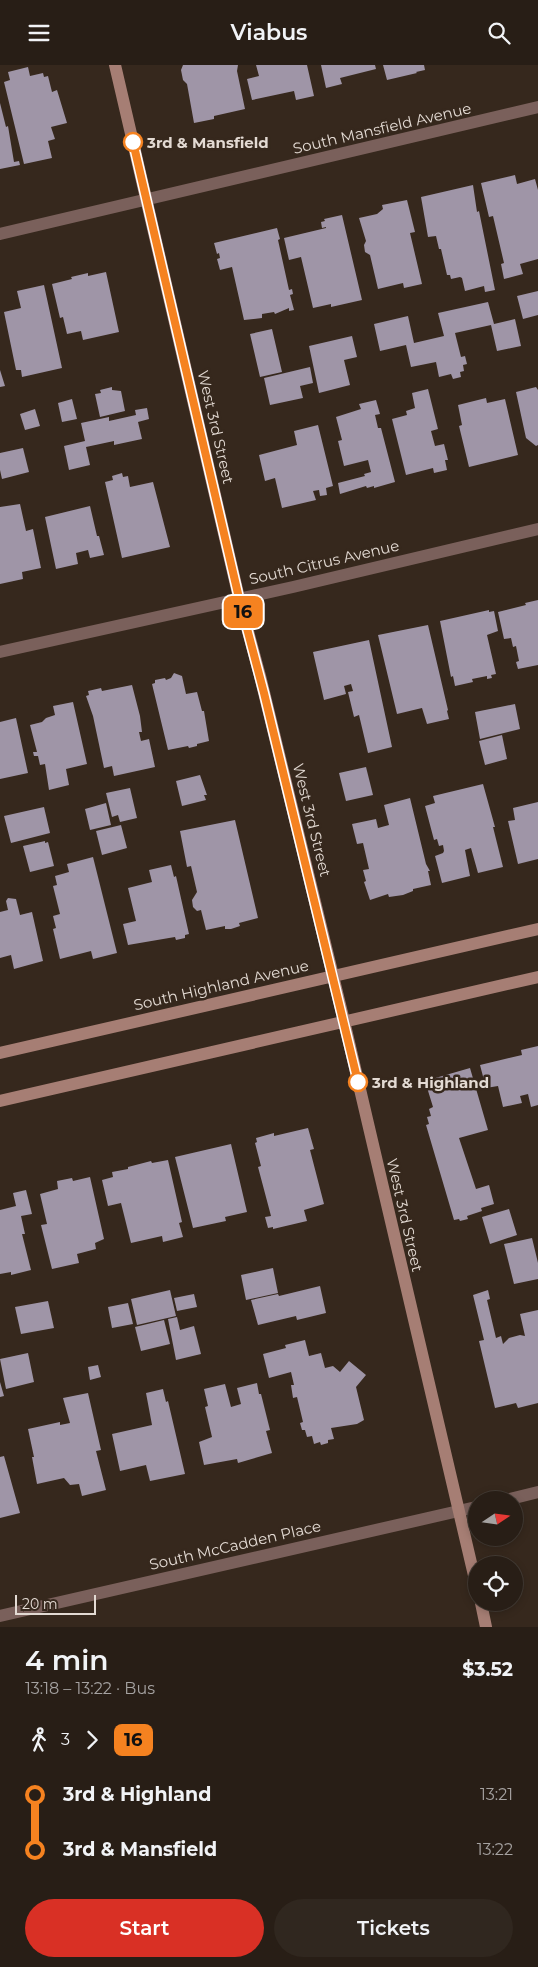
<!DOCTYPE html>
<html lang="en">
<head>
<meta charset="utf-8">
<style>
  :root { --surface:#281e16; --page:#30271f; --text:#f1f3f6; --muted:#a5a2a1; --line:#443c35; --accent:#d93025 }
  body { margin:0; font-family:Montserrat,sans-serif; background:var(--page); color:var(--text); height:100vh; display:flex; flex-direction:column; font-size:19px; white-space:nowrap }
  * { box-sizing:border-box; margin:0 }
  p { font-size:16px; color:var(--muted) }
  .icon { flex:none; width:28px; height:28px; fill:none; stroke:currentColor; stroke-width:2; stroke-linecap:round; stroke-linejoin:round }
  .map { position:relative; height:1562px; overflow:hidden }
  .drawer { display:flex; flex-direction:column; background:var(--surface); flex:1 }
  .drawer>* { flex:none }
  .badge { padding:0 10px; border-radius:8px; font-size:18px; line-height:32px }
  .needle { width:32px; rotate:77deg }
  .controls { position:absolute; left:468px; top:1426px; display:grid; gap:10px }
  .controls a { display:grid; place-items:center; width:55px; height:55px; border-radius:50%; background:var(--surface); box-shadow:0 2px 8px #0003,0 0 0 1px var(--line); font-size:25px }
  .scale { position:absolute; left:15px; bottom:12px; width:81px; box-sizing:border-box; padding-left:5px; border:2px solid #e3dad3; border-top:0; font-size:14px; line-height:18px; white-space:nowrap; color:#e3dad3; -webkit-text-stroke:4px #36281d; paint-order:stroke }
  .map>.badge { position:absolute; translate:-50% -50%; box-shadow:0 0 0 2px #fff }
  .legs { display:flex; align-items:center; gap:8px; height:55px; padding:0 25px; font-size:16px }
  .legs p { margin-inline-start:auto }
  .summary { display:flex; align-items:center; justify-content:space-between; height:85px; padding:0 25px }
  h1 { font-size:28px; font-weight:600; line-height:38px }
  .action { display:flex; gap:10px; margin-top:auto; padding:10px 25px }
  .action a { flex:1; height:58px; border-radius:30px; background:var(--accent); color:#fff; font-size:20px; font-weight:600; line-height:58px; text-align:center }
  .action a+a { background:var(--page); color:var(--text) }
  ul { padding:0 25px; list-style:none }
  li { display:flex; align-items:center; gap:18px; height:55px; font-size:19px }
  li i { display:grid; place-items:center; width:8px; height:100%; margin:0 6px; background:currentColor }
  li i::after { content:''; width:12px; height:12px; margin:-6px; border:4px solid; border-radius:50%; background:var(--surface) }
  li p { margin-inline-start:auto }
  li:first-child i { background:linear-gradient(#0000 50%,currentColor 0) }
  li:last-child i { background:linear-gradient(currentColor 50%,#0000 0) }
  header { display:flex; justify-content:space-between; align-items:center; height:65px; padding:0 25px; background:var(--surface); font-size:22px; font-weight:600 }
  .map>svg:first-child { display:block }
  .building { fill:#9f95a7 }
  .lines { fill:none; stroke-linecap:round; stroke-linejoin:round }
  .street { stroke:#7a605b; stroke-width:12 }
  .secondary { stroke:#a67e74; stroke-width:12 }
  .line-1-casing { stroke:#fff; stroke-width:11 }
  .line-1 { stroke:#f58220; stroke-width:8 }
  .stop-1-dot { fill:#fff; stroke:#f58220; stroke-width:2.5 }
  .labels { text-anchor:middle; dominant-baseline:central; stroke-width:5; stroke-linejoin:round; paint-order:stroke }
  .street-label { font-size:15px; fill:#e3dad3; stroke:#36281d }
  .stop-label { font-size:15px; font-weight:bold; fill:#e3dad3; stroke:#36281d; text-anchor:start }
</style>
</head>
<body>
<header><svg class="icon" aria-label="menu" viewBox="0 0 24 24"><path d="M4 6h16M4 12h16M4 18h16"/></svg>Viabus<svg class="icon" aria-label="search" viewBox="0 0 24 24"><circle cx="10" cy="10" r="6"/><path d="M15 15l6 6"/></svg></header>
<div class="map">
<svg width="538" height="1562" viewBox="0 0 538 1562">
  <rect width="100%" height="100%" fill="#36281d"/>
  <path class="building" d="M183,0H238L237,6L245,44L214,51V54L194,58L187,19L183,15L181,5Z
    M256,0H307L314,31L296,35L294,26L252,35L247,14L259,11Z
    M321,0H375L376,4L340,13L342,19L326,23Z
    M383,0H424L425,5L416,7L417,8L387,15Z
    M28,2L30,11L43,8L44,12L48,11L52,27L57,25L67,58L51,62L55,74L48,76L52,93L24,99L4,17L10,15L8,7Z
    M0,38L6,62L8,61L14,97L19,96L20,100L0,104Z
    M515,110L517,119L535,114L538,125V194L520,199L523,209L504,214L501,199L504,198L493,151L489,152L481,118Z
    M473,120L477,147L479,146L495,225L485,227L484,221L465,226L462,213L460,212L451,214L450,210H447L441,184H439L436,171L428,172L421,132Z
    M407,135L415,167L410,168L422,219L404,223L403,218L378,224L370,190L365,187L364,180L366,176L359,153L377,149L383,144L382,140Z
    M342,150L362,235L331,242V239L313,243L301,192L289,195L284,173L326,163V162L322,163L321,157L325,156L324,154Z
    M277,163L280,174L278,175L289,225L292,224L293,229L290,230L294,245L289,246V243L275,249L274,247L262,249V253L244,255L232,202L220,205L217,194L220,193L219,188L217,189L214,178Z
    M106,207L119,267L83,275L81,266L67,269L63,252L60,253L52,219L72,214L71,212L88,208V211Z
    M44,220L62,303L22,312L21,305H16L4,247L21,243L17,226Z
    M538,226V250L523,254L517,231Z
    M488,237L494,259L515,254L521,281L497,286L491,260L455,268L461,292L465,291L467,299L463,300L464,306L460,307L461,312L453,314L451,309L439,312L436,297L411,302L406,280L380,286L374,259L408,251L414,278L444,271L438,248Z
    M272,264L282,307L260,312L250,269Z
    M352,271L357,292L344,295L350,320L319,328L309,281Z
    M310,302L313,318L300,321L303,333L270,340L264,313Z
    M0,305L5,321L0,322Z
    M112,322V325L121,326L125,346L100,352L95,329L101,328L100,325Z
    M536,322L538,325V380L536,381L526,373L516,327Z
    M428,324L438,364L431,366L435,381L444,379L448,395H445L447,405L434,408L433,403L406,410L392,354L407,350L406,346L415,343L412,328Z
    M486,333L487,338L505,334L518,390L469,402L459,361L462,360L458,340Z
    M72,334L77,354L62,357L58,338Z
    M376,335L380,349L375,350L378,363H381L395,417L374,423V421L367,423L366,421L340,429L338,418L365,411L364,409L371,407L368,395L344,401L338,376L342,375L336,352L361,344L359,339Z
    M147,343L149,354L138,357L142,374L114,380V376L86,382L90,400L69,405L64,381L85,376L81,358L109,352V356L136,350L135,345Z
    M35,344L40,361L25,365L20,349Z
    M318,360L333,421L326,423L327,430L320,431L319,425L313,426L316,435L282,443L275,413L265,416L259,390L297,380L294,366Z
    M23,383L29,407L2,414L0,405V388Z
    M122,408L123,412L128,411L130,422L153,417L170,482L122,493L105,417L113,415L112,411Z
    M20,439L26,466L33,464L41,503L22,507L23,514L0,519V442Z
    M90,441L97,471H99L104,490L90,493L88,485L76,488L78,499L56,504L45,452Z
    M538,535V600L518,604L516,597L519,596L516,581L513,582L511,573L504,574L498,547L526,540L525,538Z
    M489,545V547L494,546L498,566L487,570L496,609L491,610L492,613L487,614V611L472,614L473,617L455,621L453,611L451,612L440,556Z
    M428,560L448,645L447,646L449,654L427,659L422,643L397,649L378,570Z
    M369,575L392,682L368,688L359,650L354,652L348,627L353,626L351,619L344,621L346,629L324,635L313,587Z
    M174,608L182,611L186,629L197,627L202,646H204L209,676L197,679V681L189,683L188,681L168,685L152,619L155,618V615L165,613L166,615L171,613Z
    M132,620L140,651L142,667H139L141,676L149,674L155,702L114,711L112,701L104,703L93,651L86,631L89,630L88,626L101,623L102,626Z
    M73,637L87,699L66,704L69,720L49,725L45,699L40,700L38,691H34L33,687H37L30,660L42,657L46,653L55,650L53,641Z
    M515,639L520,664L480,674L475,647Z
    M16,653L28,708L0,714V657Z
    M502,670L507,694L485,700L479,676Z
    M366,702L373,730L346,736L339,708Z
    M200,710L207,730H204L206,735L182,741L176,716Z
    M483,719L495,762H493L503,802L478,808L471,783L465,785L470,811L442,818L435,791L443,788L444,786L443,780L439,781L437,774L434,775L425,741L435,738L433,731Z
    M130,723L137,753L120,757L118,750L112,752L106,728Z
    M410,733L426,799L430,806H428L431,820L413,824V826L403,830L389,832L388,829L370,835L364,817L366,816L363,805L369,804L363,778L357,779L352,759L376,754L378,763L389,760L384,740Z
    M538,737V794L518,799L508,756L515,755L513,743Z
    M106,738L111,760L90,765L85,744Z
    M44,742L50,768L11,778L4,751Z
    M235,755L258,853L239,858L240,861L231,864H225V861L206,865L201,845L197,846L193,842L192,835L197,827L191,801L187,802L180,766Z
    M121,760L127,783L102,790L96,766Z
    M45,776V778L48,777L54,801L30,807L23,781Z
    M93,792L117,888L93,894L91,886L60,894L53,864L56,863L53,851L60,849L53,821L57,820L55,811L69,807L67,799Z
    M171,800L174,812L176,811L189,869L185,870V873L176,875L175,872L169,873L128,880L123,859L136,856L128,823L152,817L149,805Z
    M8,833L16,834L20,850L32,847L43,896L14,904L11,890L0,893V847L8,845L6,836Z
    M538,981V1040L531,1042L528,1029L520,1031L522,1038L503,1042L498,1021L486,1023L480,1000L522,990L521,985Z
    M470,1003L488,1065L459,1073L476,1124L489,1120L494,1139L481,1143L482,1146L467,1151L468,1154L460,1156L459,1154L454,1155L426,1060L429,1059L427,1052L431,1051L429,1044L433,1042L425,1016Z
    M308,1063L314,1084L310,1085L324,1139L304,1145L307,1156L273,1164V1162L268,1163L265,1152L271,1151L258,1102L261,1101L255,1078L257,1077L256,1073L274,1068V1071Z
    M231,1079L247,1147L225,1152L226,1156L193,1163L175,1092Z
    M168,1095L182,1157L179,1158L183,1172L163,1177L162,1171L131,1178L121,1138L108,1141L102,1115L113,1112L112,1107L128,1104V1102L151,1096L152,1098Z
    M90,1112L104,1174L95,1178L96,1184L77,1189L79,1198L52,1204L41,1160L47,1159L40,1129L58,1124L57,1116L72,1113L73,1116Z
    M26,1125L32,1149L21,1151L25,1169H22L31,1205L11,1210V1207L0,1209V1145L16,1141L13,1128Z
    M509,1144L517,1170L490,1179L482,1152Z
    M532,1173L538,1198V1214L514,1219L504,1179Z
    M273,1203L278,1228L246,1235L241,1210Z
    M320,1221L326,1248L297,1255L296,1251L258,1260L251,1235L278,1229L279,1231Z
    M170,1225L176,1251L137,1260L131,1234Z
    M488,1225L490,1234L487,1235L496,1273L501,1271L503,1279L509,1273L520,1270L525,1271L520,1249L538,1245V1338L518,1343L516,1338L495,1343L479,1276L484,1275L473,1230Z
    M194,1229L197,1242L177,1246L174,1233Z
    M48,1236L54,1263L21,1269L15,1242Z
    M128,1238L133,1259L112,1263L108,1242Z
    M177,1252L180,1265L194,1261L201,1289L176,1295L168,1254Z
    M164,1255L170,1279L141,1286L135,1262Z
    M305,1275L309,1291L321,1288L325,1303L333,1301L340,1307L349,1296L366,1310L356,1322L364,1355L357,1359L331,1363L334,1374L328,1375V1378L321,1380L320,1377L314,1379L312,1371L307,1372L305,1365H302L300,1358L303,1357L297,1332L293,1333L291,1320H294L291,1307L269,1313L263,1289L286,1283L285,1280Z
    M28,1288L34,1317L6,1324L0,1294Z
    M98,1300L101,1312L90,1315L88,1302Z
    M0,1317L4,1331L0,1332Z
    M257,1318L259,1329H261L270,1365L266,1366L272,1388L238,1398L237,1394L204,1400L199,1377L212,1372L205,1342L208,1341L204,1324L225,1319L231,1342L241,1339L237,1323Z
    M163,1324L166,1337L168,1336L185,1409L150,1416L146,1400L120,1406L112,1369L152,1360L146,1328Z
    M88,1328L101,1385L96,1386L106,1425L82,1431L79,1419L70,1420L64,1413L37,1419L32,1392H34L28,1364L60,1357V1360L70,1358L63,1333Z
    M4,1391L20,1448L0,1453V1392Z"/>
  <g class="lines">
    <path class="street" d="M0,169L538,42
      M0,587L293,522L538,464
      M506,1435L538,1427
      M0,1551L476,1442"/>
    <path class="secondary" d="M115,0L239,533L260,611L344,956L476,1519
      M0,988L538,864
      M0,1036L538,912
      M481,1538L486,1562"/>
  </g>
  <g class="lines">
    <g class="line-1-casing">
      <path id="line-1" d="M133,77L239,533L264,628L358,1017"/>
    </g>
    <use href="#line-1" class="line-1"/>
  </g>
  <g class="stop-1-dot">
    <circle cx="133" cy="77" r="9"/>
    <circle cx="358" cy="1017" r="9"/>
  </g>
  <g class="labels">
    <g class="street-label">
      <text transform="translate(382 63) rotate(-13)">South Mansfield Avenue</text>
      <text transform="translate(216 362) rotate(77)">West 3rd Street</text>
      <text transform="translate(324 497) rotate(-13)">South Citrus Avenue</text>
      <text transform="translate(312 755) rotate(76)">West 3rd Street</text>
      <text transform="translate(221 920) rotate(-13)">South Highland Avenue</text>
      <text transform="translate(405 1150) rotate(77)">West 3rd Street</text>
      <text transform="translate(235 1480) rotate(-13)">South McCadden Place</text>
    </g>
    <g class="stop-label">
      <text x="147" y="77">3rd &amp; Mansfield</text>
      <text x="372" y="1017">3rd &amp; Highland</text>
    </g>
  </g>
</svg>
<div class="controls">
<a><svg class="needle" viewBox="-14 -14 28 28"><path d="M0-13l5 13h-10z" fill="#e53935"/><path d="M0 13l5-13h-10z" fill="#a5a2a1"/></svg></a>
<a><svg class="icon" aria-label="locate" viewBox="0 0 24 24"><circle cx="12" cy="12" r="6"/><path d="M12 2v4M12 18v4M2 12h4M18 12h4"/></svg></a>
</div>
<div class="scale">20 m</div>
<b class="badge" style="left:243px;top:547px;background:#f58220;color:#111">16</b>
</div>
<section class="drawer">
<div class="summary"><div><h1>4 min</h1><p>13:18 – 13:22 · Bus</p></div><b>$3.52</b></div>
<div class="legs"><svg class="icon" aria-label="walk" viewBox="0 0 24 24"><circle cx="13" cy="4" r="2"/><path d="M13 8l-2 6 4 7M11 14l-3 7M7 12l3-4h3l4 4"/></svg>3<svg class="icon" aria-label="forward" viewBox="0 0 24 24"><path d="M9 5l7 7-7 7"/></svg><b class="badge" style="background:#f58220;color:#111">16</b></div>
<ul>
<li><i style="color:#f58220"></i><b>3rd &amp; Highland</b><p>13:21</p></li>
<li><i style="color:#f58220"></i><b>3rd &amp; Mansfield</b><p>13:22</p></li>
</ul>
<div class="action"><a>Start</a><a>Tickets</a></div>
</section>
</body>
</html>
